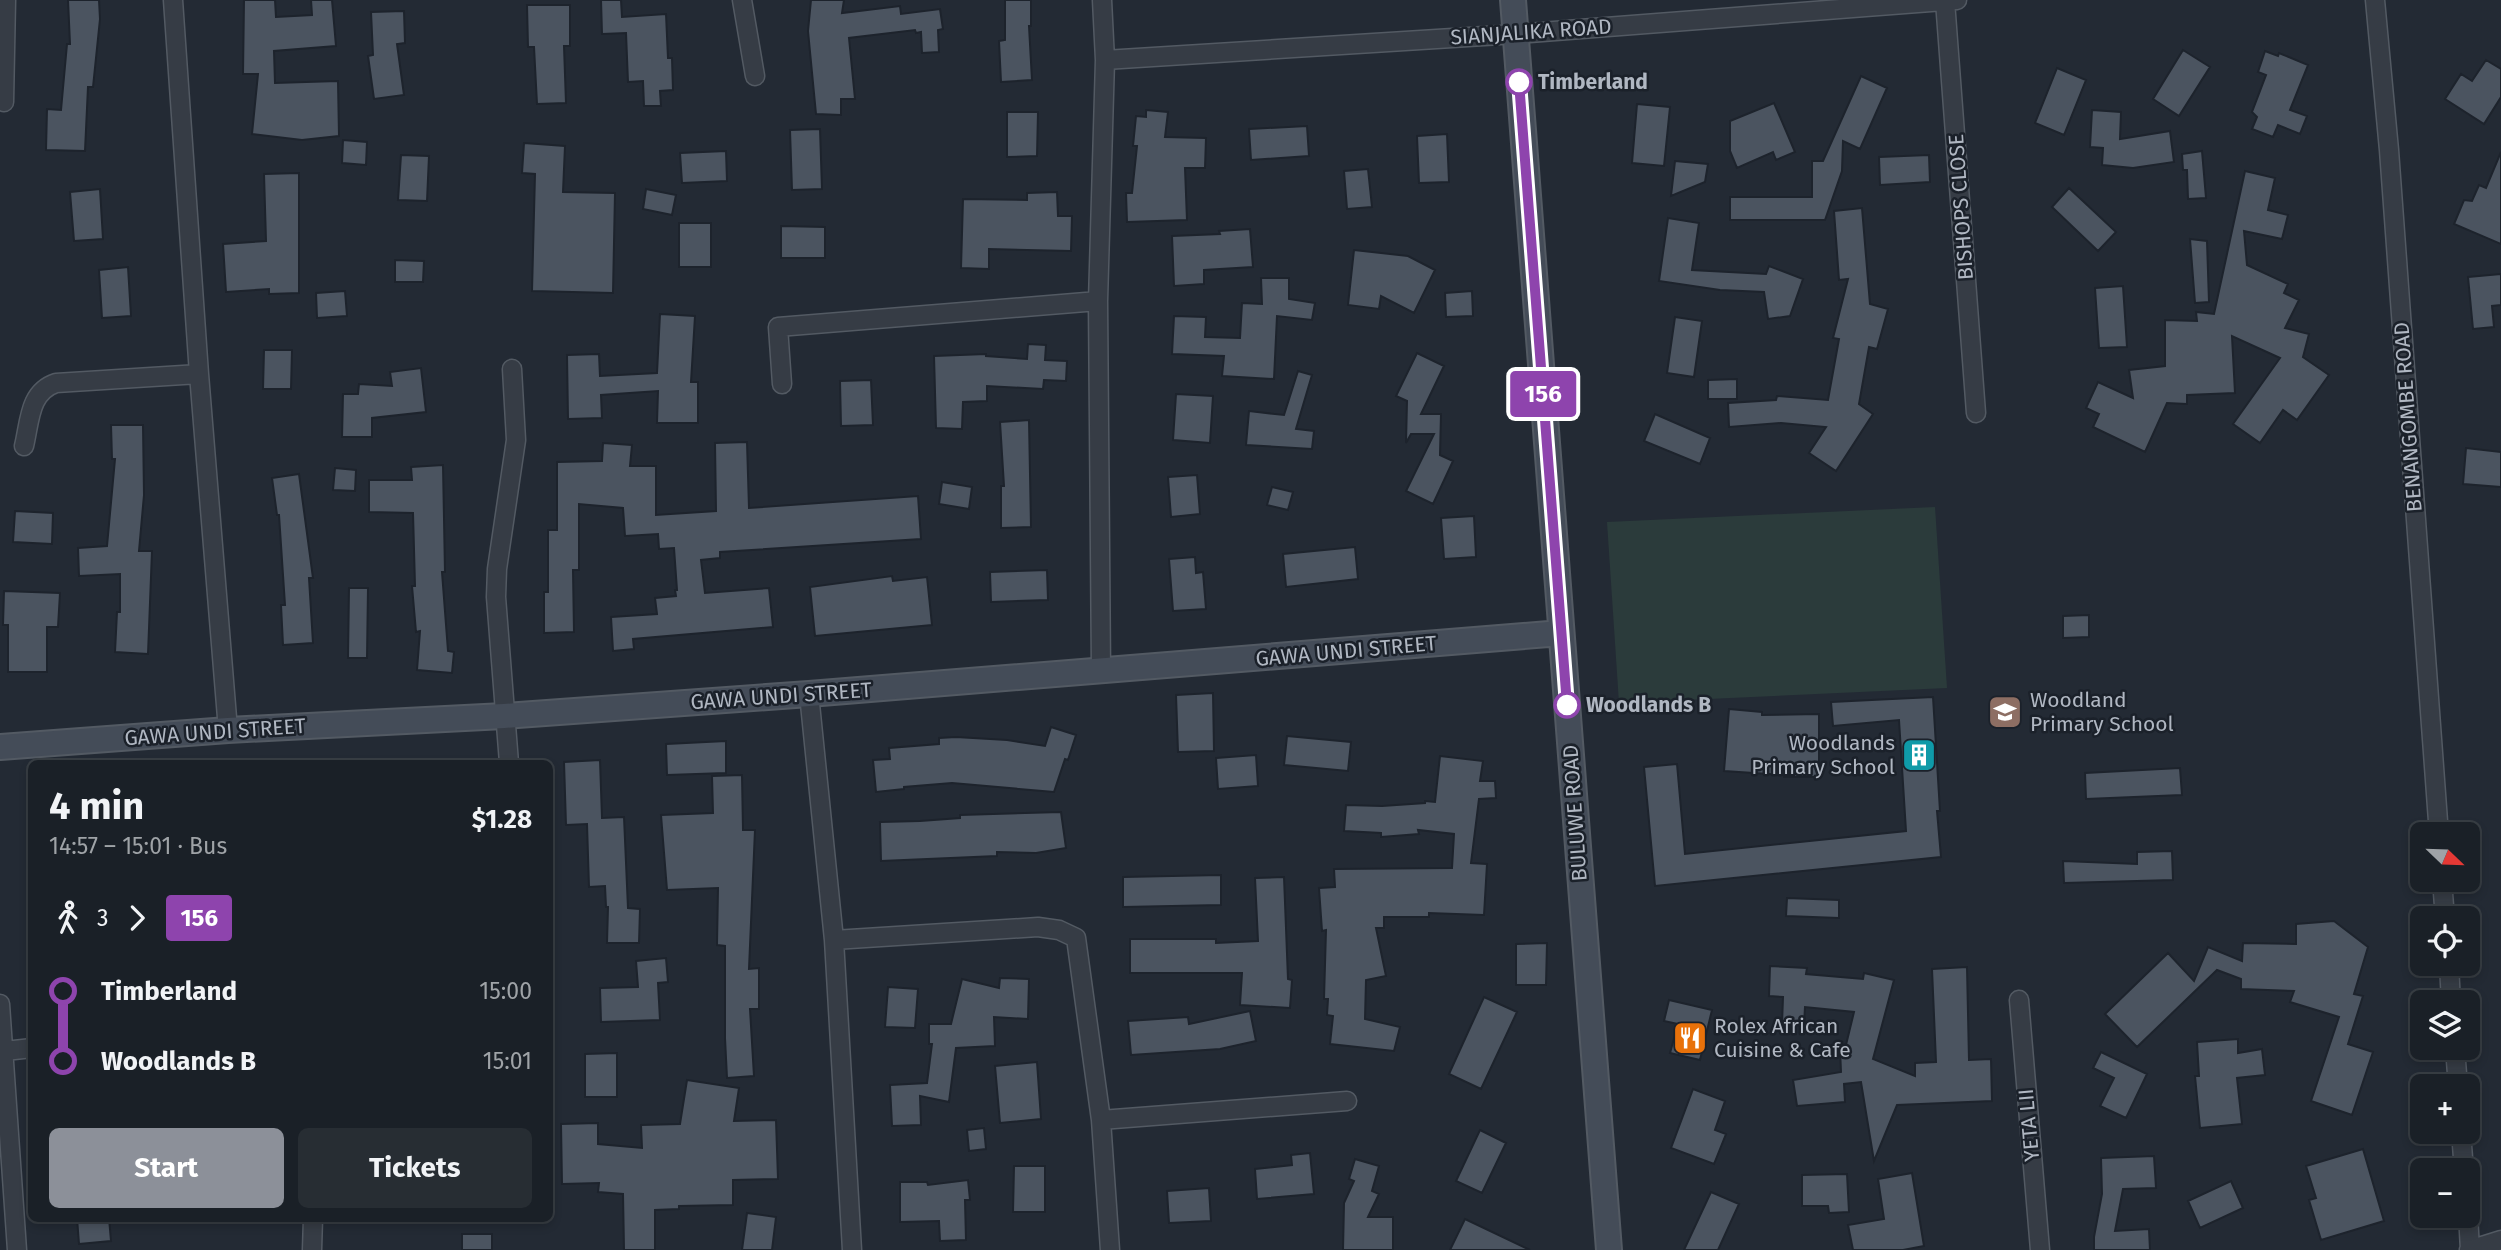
<!DOCTYPE html>
<html lang="en">
<head>
<meta charset="utf-8">
<style>
  :root { --surface:#1a2027; --page:#272d33; --text:#f1f3f6; --muted:#9fa3a7; --line:#383e44; --accent:#8c9099 }
  body { margin:0; font-family:"Fira Sans",sans-serif; background:var(--page); color:var(--text); height:100vh; display:flex; flex-direction:column; font-size:26px; white-space:nowrap }
  * { box-sizing:border-box; margin:0 }
  p { font-size:23px; color:var(--muted) }
  .icon { flex:none; width:38px; height:38px; fill:none; stroke:currentColor; stroke-width:2; stroke-linecap:round; stroke-linejoin:round }
  .map { position:relative; flex:1; overflow:hidden }
  .details { position:absolute; left:28px; top:760px; width:525px; height:462px; display:flex; flex-direction:column; background:var(--surface); border-radius:10px; box-shadow:0 4px 10px #0003,0 0 0 2px var(--line) }
  .details>* { flex:none }
  .badge { padding:0 14px; border-radius:5px; font-size:24px; line-height:46px }
  .needle { width:46px; rotate:113deg }
  .buttons { position:absolute; left:2410px; top:822px; display:grid; gap:14px }
  .buttons a { display:grid; place-items:center; width:70px; height:70px; border-radius:10px; background:var(--surface); box-shadow:0 4px 10px #0003,0 0 0 2px var(--line); font-size:35px }
  .map>.badge { position:absolute; translate:-50% -50%; box-shadow:0 0 0 4px #fff }
  .legs { display:flex; align-items:center; gap:10px; height:77px; padding:0 21px; font-size:23px }
  .legs p { margin-inline-start:auto }
  .head { display:flex; align-items:center; justify-content:space-between; height:119px; padding:0 21px }
  h1 { font-size:38px; font-weight:700; line-height:52px }
  .cta { display:flex; gap:14px; margin-top:auto; padding:14px 21px }
  .cta a { flex:1; height:80px; border-radius:10px; background:var(--accent); color:#fff; font-size:28px; font-weight:700; line-height:80px; text-align:center }
  .cta a+a { background:var(--page); color:var(--text) }
  ul { padding:0 21px; list-style:none }
  li { display:flex; align-items:center; gap:24px; height:70px; font-size:26px }
  li i { display:grid; place-items:center; width:10px; height:100%; margin:0 9px; background:currentColor }
  li i::after { content:''; width:18px; height:18px; margin:-9px; border:5px solid; border-radius:50%; background:var(--surface) }
  li p { margin-inline-start:auto }
  li:first-child i { background:linear-gradient(#0000 50%,currentColor 0) }
  li:last-child i { background:linear-gradient(currentColor 50%,#0000 0) }
  .map>svg:first-child { display:block }
  .green { fill:#2b3b3b }
  .building { fill:#4b5460; stroke:#1d232c; stroke-width:2 }
  .lines { fill:none; stroke-linecap:round; stroke-linejoin:round }
  .street-casing { stroke:#535a63; stroke-width:21 }
  .secondary-casing { stroke:#535a63; stroke-width:28 }
  .street { stroke:#363c45; stroke-width:18 }
  .secondary { stroke:#444c58; stroke-width:24 }
  .line-1-casing { stroke:#fff; stroke-width:16 }
  .line-1 { stroke:#8e44ad; stroke-width:10 }
  .stop-1-dot { fill:#fff; stroke:#8e44ad; stroke-width:3.5 }
  .labels { text-anchor:middle; dominant-baseline:central; stroke-width:5; stroke-linejoin:round; paint-order:stroke }
  .street-label { font-size:21px; fill:#b0b7c2; stroke:#1b212a }
  .stop-label { font-size:21px; font-weight:bold; fill:#b0b7c2; stroke:#1b212a; text-anchor:start }
  .poi-label { font-size:21px; fill:#b0b7c2; stroke:#1b212a; text-anchor:start }
</style>
</head>
<body>
<div class="map">
<svg width="2501" height="1250" viewBox="0 0 2501 1250">
  <rect width="100%" height="100%" fill="#232a34"/>
  <path class="green" d="M1935,507L1947,688L1619,703L1607,522Z"/>
  <path class="building" d="M68,0H99L100,19L93,87H88L85,151L46,150L47,109L61,110L67,44H70Z
    M244,0H275L276,17L312,15L311,0H332L336,46L274,51L275,83L338,81L339,136L302,140L252,134L258,74H243Z
    M601,0H621L622,17L666,14L668,58H672L673,90L660,91L661,106H644L643,81L628,82L626,33L602,34Z
    M811,0H844L842,13L900,6L901,14L940,9L943,29L938,30L939,52L922,53L921,32L916,33L915,30L849,38L855,99H841V115L816,114L808,31Z
    M1005,0H1031V26H1029L1032,80L1001,82L999,41L1005,40Z
    M527,5H570V46H564L566,103L537,104L534,47H528Z
    M404,11L405,43L397,44L404,95L374,99L368,56L373,55L371,12Z
    M2183,50L2210,67L2179,116L2153,99Z
    M2265,51L2278,56L2279,53L2308,65L2290,110L2307,116L2300,134L2278,125L2273,137L2252,129L2257,117L2252,112L2266,75L2258,72Z
    M2486,60L2501,69V97L2484,124L2445,99L2461,74L2472,81Z
    M2057,68L2086,80L2064,135L2035,123Z
    M1861,76L1887,88L1860,149L1843,141L1842,171L1825,220H1730V197H1812V161H1823Z
    M1774,103L1795,152L1776,160L1773,152L1737,168L1730,151V121Z
    M1637,104L1670,107L1664,166L1632,163Z
    M1146,110L1168,112L1165,137L1206,138L1205,168H1185L1187,220L1127,222L1126,193H1132L1137,146H1133L1136,116L1146,117Z
    M2092,110L2121,112L2120,139L2170,131L2174,162L2133,168L2102,165L2103,148L2090,147Z
    M1007,112H1038L1037,156L1007,157Z
    M1307,126L1309,156L1251,160L1249,129Z
    M820,129L822,189L792,190L790,130Z
    M1447,134L1449,182L1419,183L1417,136Z
    M343,140L367,142L366,165L342,163Z
    M524,143L565,146L563,192L615,193L613,293L532,291L535,174L522,173Z
    M726,151L727,181L682,183L680,153Z
    M2202,151L2206,198L2188,199L2187,170H2183L2182,154Z
    M2501,152V244L2454,224L2464,200L2472,201L2479,185L2486,188Z
    M401,155L429,156L427,201L398,200Z
    M1929,155L1930,182L1880,185L1879,157Z
    M1675,161L1708,164L1705,182L1671,196Z
    M1368,169L1372,207L1347,209L1344,171Z
    M2245,171L2275,178L2268,210L2288,215L2282,239L2244,231L2247,265L2288,284L2284,293L2299,300L2285,328L2309,334L2303,357L2329,375L2297,420L2283,410L2260,443L2233,424L2280,358L2232,336L2235,393L2187,395V404L2167,403L2145,452L2093,427L2099,414L2086,408L2098,382L2133,398L2129,370L2165,366V320L2197,321L2196,312L2214,314Z
    M299,173V293L269,294V289L226,292L223,244L266,241L264,174Z
    M2069,188L2116,232L2098,251L2052,207Z
    M100,189L103,239L74,241L70,192Z
    M646,189L676,195L672,215L643,209Z
    M1057,192L1058,216H1072L1071,251L989,249V269L961,268L963,199L1027,200V193Z
    M1862,208L1870,304L1888,309L1877,349L1869,347L1859,404L1873,414L1836,471L1809,453L1826,427L1781,423L1729,427L1728,403L1776,400L1777,396L1828,400L1839,339L1833,338L1848,279L1839,280L1834,211Z
    M1668,218L1699,223L1692,270L1766,274L1769,266L1803,279L1790,316L1768,319L1764,292L1720,290L1659,281Z
    M679,223H711V267H679Z
    M781,226L825,227V258H781Z
    M1250,229L1253,267L1204,270V284L1174,286L1172,236L1220,234L1219,231Z
    M2190,239L2207,241L2209,302L2195,303Z
    M1354,250L1408,256L1435,270L1414,313L1381,296L1379,309L1348,305Z
    M395,260L424,261L423,282H395Z
    M128,267L131,316L102,318L99,270Z
    M2501,274V305L2492,306L2494,327L2473,329L2468,277Z
    M1261,278H1289V299L1315,303L1312,320L1277,316L1274,379L1222,376L1224,356L1172,354L1174,316L1206,317L1205,337L1240,338L1242,303L1262,304Z
    M2123,286L2127,347L2099,348L2095,288Z
    M345,291L347,316L317,318L316,293Z
    M1472,291L1473,316L1446,317L1445,293Z
    M660,314L695,316L691,382H698V423H657L658,391L601,395L602,418L568,419L567,355L599,354L600,376L657,373Z
    M1675,317L1702,321L1694,377L1667,373Z
    M1028,344L1046,345L1045,360L1067,361L1066,381L1044,380L1043,389L987,386V401L963,402L962,429L936,428L934,356L986,354V356L1027,359Z
    M264,350H292L291,389H263Z
    M1417,353L1444,366L1421,414H1441L1440,455L1453,461L1433,504L1406,491L1434,434H1411L1406,443L1407,401L1396,396Z
    M421,368L426,412L372,418V437H342L343,394H358L359,384L392,386L390,372Z
    M1298,371L1312,375L1296,429L1314,431L1312,449L1246,445L1249,411L1284,415Z
    M1737,379V399H1708V380Z
    M871,380L873,425L841,426L840,381Z
    M1176,394L1213,396L1210,443L1173,440Z
    M1655,414L1710,438L1700,464L1644,441Z
    M1029,420L1031,527L1001,528V486H1004L1000,422Z
    M111,425H143L144,495L139,551H152L148,654L115,652L117,612H120V574L79,576L78,548L107,546L115,459H112Z
    M747,442L749,508L918,496L921,539L720,552V558L701,560L705,593L769,588L773,627L633,639L634,649L613,651L611,617L657,614L655,598L676,596L675,590H677L674,548L659,549L658,534L625,536L623,508L579,504V570H573L574,632L544,633V592H548V530H557V462L602,461L603,443L632,445L630,466H656V515L716,511L715,443Z
    M2466,448L2501,452V487L2463,484Z
    M443,465L445,572H442L448,651L454,652L452,673L417,670L420,631L416,632L412,586H415L413,513L369,512V480H412L411,467Z
    M335,468L356,470L355,491L333,490Z
    M299,474L313,578H309L313,643L283,645L281,605H285L279,515H277L272,478Z
    M1197,475L1200,514L1171,517L1168,477Z
    M942,482L972,487L969,509L939,504Z
    M1272,487L1293,492L1288,510L1267,505Z
    M15,511L53,513L52,544L13,542Z
    M1474,516L1476,557L1444,559L1441,518Z
    M1355,547L1358,579L1286,587L1283,554Z
    M1195,557L1196,573L1203,572L1206,609L1173,611L1169,559Z
    M1047,570L1048,600L991,602L990,572Z
    M892,576L893,581L927,577L932,625L815,636L810,587Z
    M349,588H368L367,658H348Z
    M4,591L60,593L58,627H47V672H8V625H3Z
    M2089,615V637L2063,638V616Z
    M1213,693L1214,751L1178,752L1176,695Z
    M1933,697L1940,811H1937L1941,857L1655,886L1644,767L1677,764L1685,854L1906,831L1899,720L1833,726L1831,702Z
    M1729,709L1762,712V715L1819,714V777H1784V775L1724,771Z
    M1051,727L1076,735L1068,760L1065,759L1054,792L952,783L904,787V789L876,792L873,760L890,759L889,748L939,744V738L956,737L1007,740L1045,746Z
    M1287,736L1351,742L1348,771L1284,765Z
    M726,741V773L667,775L666,744Z
    M1256,755L1258,786L1218,789L1216,758Z
    M1440,756L1483,761L1480,781H1495L1496,798L1479,799L1471,863L1487,864L1484,915L1429,913V917H1384V928H1376L1386,976L1366,980L1365,1019L1400,1027L1394,1051L1330,1044L1333,1016L1327,1015L1328,999H1324L1326,930L1322,931L1319,888L1335,887L1334,869L1452,868L1454,834L1418,830L1419,834L1381,837V833L1344,831L1346,805L1382,806L1425,803V801L1435,802Z
    M600,760L602,818L624,817L628,908L640,909L639,943H607L608,907H606L605,886L589,887L587,824L566,825L564,762Z
    M2180,768L2182,795L2086,799L2085,773Z
    M742,775L743,830H755L749,969L759,968V1009H750L754,1076L727,1078L725,1038V946L717,945L718,888L667,890L661,815L713,813L712,776Z
    M1061,812L1066,848L1036,853L997,852V856L881,861L880,822L920,821L960,818V815Z
    M2172,851L2173,880L2064,883L2063,861L2137,864V852Z
    M1221,875V905L1123,907V877Z
    M1284,877L1288,979L1292,980L1290,1008L1240,1005L1242,973H1130V939H1216V943L1258,941L1255,878Z
    M1787,898L1839,900V918L1786,916Z
    M2334,921L2368,947L2354,994L2363,996L2348,1044L2373,1052L2352,1115L2311,1101L2339,1017L2290,1002L2294,991L2241,989V979L2217,970L2137,1047L2105,1014L2168,953L2194,981L2208,947L2242,961L2243,943L2296,944V924Z
    M1547,943L1546,985H1516V944Z
    M666,958L668,982L658,983L660,1020L601,1022L600,988L638,987L636,961Z
    M1770,966L1807,968L1806,974L1863,979L1864,973L1894,980L1873,1059L1915,1076V1063L1936,1062L1932,969L1967,967L1969,1060L1991,1059L1992,1101L1897,1105L1874,1161L1861,1082L1844,1084L1845,1102L1797,1106L1793,1080L1841,1072L1840,1049H1845L1854,1012L1805,1007L1804,1025L1782,1024L1783,997L1769,996Z
    M1000,978L1029,979L1028,1019L994,1017L995,1046L956,1048L949,1102L920,1096L921,1125L892,1126L890,1085L927,1083L932,1044H929V1024H951L962,979L999,988Z
    M888,987L918,989L915,1028L885,1027Z
    M1484,997L1517,1012L1481,1089L1449,1074Z
    M1669,1000L1712,1010L1700,1060L1670,1053L1678,1024L1664,1021Z
    M1250,1011L1256,1041L1220,1049L1131,1055L1128,1021L1188,1017L1189,1024Z
    M2238,1039V1053L2262,1049L2265,1075L2237,1078L2242,1124L2200,1128L2195,1076H2199L2197,1042Z
    M2101,1052L2147,1074L2126,1118L2100,1106L2114,1078L2093,1068Z
    M617,1053V1097H585V1054Z
    M1037,1062L1041,1119L1000,1123L995,1066Z
    M687,1080L739,1088L734,1121L776,1120L778,1179L733,1180V1205L679,1206V1209L655,1210V1250H624L623,1194L598,1192L599,1183L562,1184L561,1124L598,1123V1144L642,1148L641,1125L680,1124Z
    M1693,1089L1725,1101L1715,1130L1726,1134L1714,1164L1671,1148Z
    M984,1128L986,1149L969,1151L967,1130Z
    M1480,1130L1506,1143L1482,1193L1456,1181Z
    M2363,1149L2384,1221L2321,1240L2309,1200L2316,1198L2306,1166Z
    M1310,1153L1314,1194L1257,1199L1255,1169L1292,1165L1291,1155Z
    M2154,1156L2156,1188L2123,1189L2115,1231L2149,1229L2150,1250H2094V1237L2102,1194L2101,1158Z
    M1355,1159L1379,1166L1372,1191L1379,1194L1368,1217H1393V1250H1343L1344,1203L1354,1181L1349,1179Z
    M1014,1166H1045V1212H1013Z
    M1912,1173L1924,1246L1903,1250H1853L1848,1225L1884,1219L1878,1179Z
    M1847,1174L1849,1212L1829,1213L1828,1206H1802V1175Z
    M968,1180L970,1200H965L966,1240L940,1241L939,1221L900,1222V1182H927L928,1185Z
    M2231,1181L2243,1208L2200,1228L2188,1201Z
    M1209,1188L1211,1221L1169,1223L1167,1191Z
    M1711,1192L1739,1204L1718,1250H1684Z
    M747,1213L776,1217L772,1250H742Z
    M77,1218H109L111,1241L79,1244Z
    M1465,1219L1530,1250H1450Z
    M462,1234H492V1250H462Z"/>
  <g class="lines">
    <g class="street-casing">
      <path id="street" d="M173,0L199,374L228,730
        M742,0L755,76
        M2375,0L2389,150L2439,835
        M1945,1L1976,413
        M1105,60L1516,34L1957,0
        M4,102L6,0
        M782,384L778,327L1098,301
        M24,446C30,421 29,392 56,383L199,374
        M1101,672L1098,301L1105,60L1102,0
        M809,694L834,940L852,1250
        M509,763L496,597L497,569L516,440L512,369
        M2442,880L2445,919
        M834,940L1038,927L1059,930L1076,938L1101,1120L1110,1250
        M2449,964L2451,1003
        M2019,1000L2040,1250
        M0,1004L17,1250
        M2455,1048L2458,1087
        M5,1051L32,1048
        M1101,1120L1347,1101
        M2461,1132L2464,1171
        M2468,1214L2470,1250
        M312,1250L313,1218
        M2469,1250L2501,1240"/>
    </g>
    <g class="secondary-casing">
      <path id="secondary" d="M1513,0L1609,1250
        M0,747L228,730L504,716L809,694L1561,633"/>
    </g>
    <use href="#street" class="street"/>
    <use href="#secondary" class="secondary"/>
  </g>
  <g class="lines">
    <g class="line-1-casing">
      <path id="line-1" d="M1519,82L1567,705"/>
    </g>
    <use href="#line-1" class="line-1"/>
  </g>
  <defs>
    <g id="school-square" transform="scale(1.75)"><rect x="-9" y="-9" width="18" height="18" rx="4" fill="#8d6e63" stroke="#1b212a"/><path d="M0-5L7-2L0 1L-7-2ZM-4 1L0 2.5L4 1V4Q0 6-4 4Z" fill="#fff"/></g>
    <g id="building-square" transform="scale(1.75)"><rect x="-9" y="-9" width="18" height="18" rx="4" fill="#0f9aa8" stroke="#1b212a"/><path d="M-4-6H4V6H1V3H-1V6H-4ZM-2.5-4.3h1.7v1.8h-1.7ZM.8-4.3h1.7v1.8H.8ZM-2.5-1h1.7V.8h-1.7ZM.8-1h1.7V.8H.8Z" fill="#fff"/></g>
    <g id="restaurant-square" transform="scale(1.75)"><rect x="-9" y="-9" width="18" height="18" rx="4" fill="#e8710a" stroke="#1b212a"/><path d="M-5-6h1v4h1v-4h1v4h1v-4h1v5L-1.5 .5V6h-2V.5L-5-1ZM5-6V6H3V1.5H1.5Q1.5-4 5-6Z" fill="#fff"/></g>
  </defs>
  <g fill-rule="evenodd">
    <use href="#school-square" x="2005" y="712"/>
    <use href="#building-square" x="1919" y="755"/>
    <use href="#restaurant-square" x="1690" y="1038"/>
  </g>
  <g class="stop-1-dot">
    <circle cx="1519" cy="82" r="12"/>
    <circle cx="1567" cy="705" r="12"/>
  </g>
  <g class="labels">
    <g class="street-label">
      <text transform="translate(1531 32) rotate(-4)">SIANJALIKA ROAD</text>
      <text transform="translate(1961 207) rotate(-94)">BISHOPS CLOSE</text>
      <text transform="translate(2408 417) rotate(-94)">BENANGOMBE ROAD</text>
      <text transform="translate(1346 651) rotate(-5)">GAWA UNDI STREET</text>
      <text transform="translate(781 696) rotate(-4)">GAWA UNDI STREET</text>
      <text transform="translate(215 732) rotate(-4)">GAWA UNDI STREET</text>
      <text transform="translate(1575 813) rotate(-94)">BULUWE ROAD</text>
      <text transform="translate(2029 1125) rotate(-95)">YETA LII</text>
    </g>
    <g class="stop-label">
      <text x="1538" y="82">Timberland</text>
      <text x="1586" y="705">Woodlands B</text>
    </g>
    <g class="poi-label">
      <text x="2030" y="700">Woodland<tspan x="2030" dy="24">Primary School</tspan></text>
      <text x="1895" y="743" text-anchor="end">Woodlands<tspan x="1895" dy="24">Primary School</tspan></text>
      <text x="1714" y="1026">Rolex African<tspan x="1714" dy="24">Cuisine &amp; Cafe</tspan></text>
    </g>
  </g>
</svg>
<div class="buttons">
<a><svg class="needle" viewBox="-14 -14 28 28"><path d="M0-13l5 13h-10z" fill="#e53935"/><path d="M0 13l5-13h-10z" fill="#9fa3a7"/></svg></a>
<a><svg class="icon" aria-label="locate" viewBox="0 0 24 24"><circle cx="12" cy="12" r="6"/><path d="M12 2v4M12 18v4M2 12h4M18 12h4"/></svg></a>
<a><svg class="icon" aria-label="layers" viewBox="0 0 24 24"><path d="M12 4l9 5-9 5-9-5zM3 14l9 5 9-5"/></svg></a>
<a>+</a>
<a>−</a>
</div>
<b class="badge" style="left:1543px;top:394px;background:#8e44ad;color:#fff">156</b>
<section class="details">
<div class="head"><div><h1>4 min</h1><p>14:57 – 15:01 · Bus</p></div><b>$1.28</b></div>
<div class="legs"><svg class="icon" aria-label="walk" viewBox="0 0 24 24"><circle cx="13" cy="4" r="2"/><path d="M13 8l-2 6 4 7M11 14l-3 7M7 12l3-4h3l4 4"/></svg>3<svg class="icon" aria-label="forward" viewBox="0 0 24 24"><path d="M9 5l7 7-7 7"/></svg><b class="badge" style="background:#8e44ad;color:#fff">156</b></div>
<ul>
<li><i style="color:#8e44ad"></i><b>Timberland</b><p>15:00</p></li>
<li><i style="color:#8e44ad"></i><b>Woodlands B</b><p>15:01</p></li>
</ul>
<div class="cta"><a>Start</a><a>Tickets</a></div>
</section>
</div>
</body>
</html>
